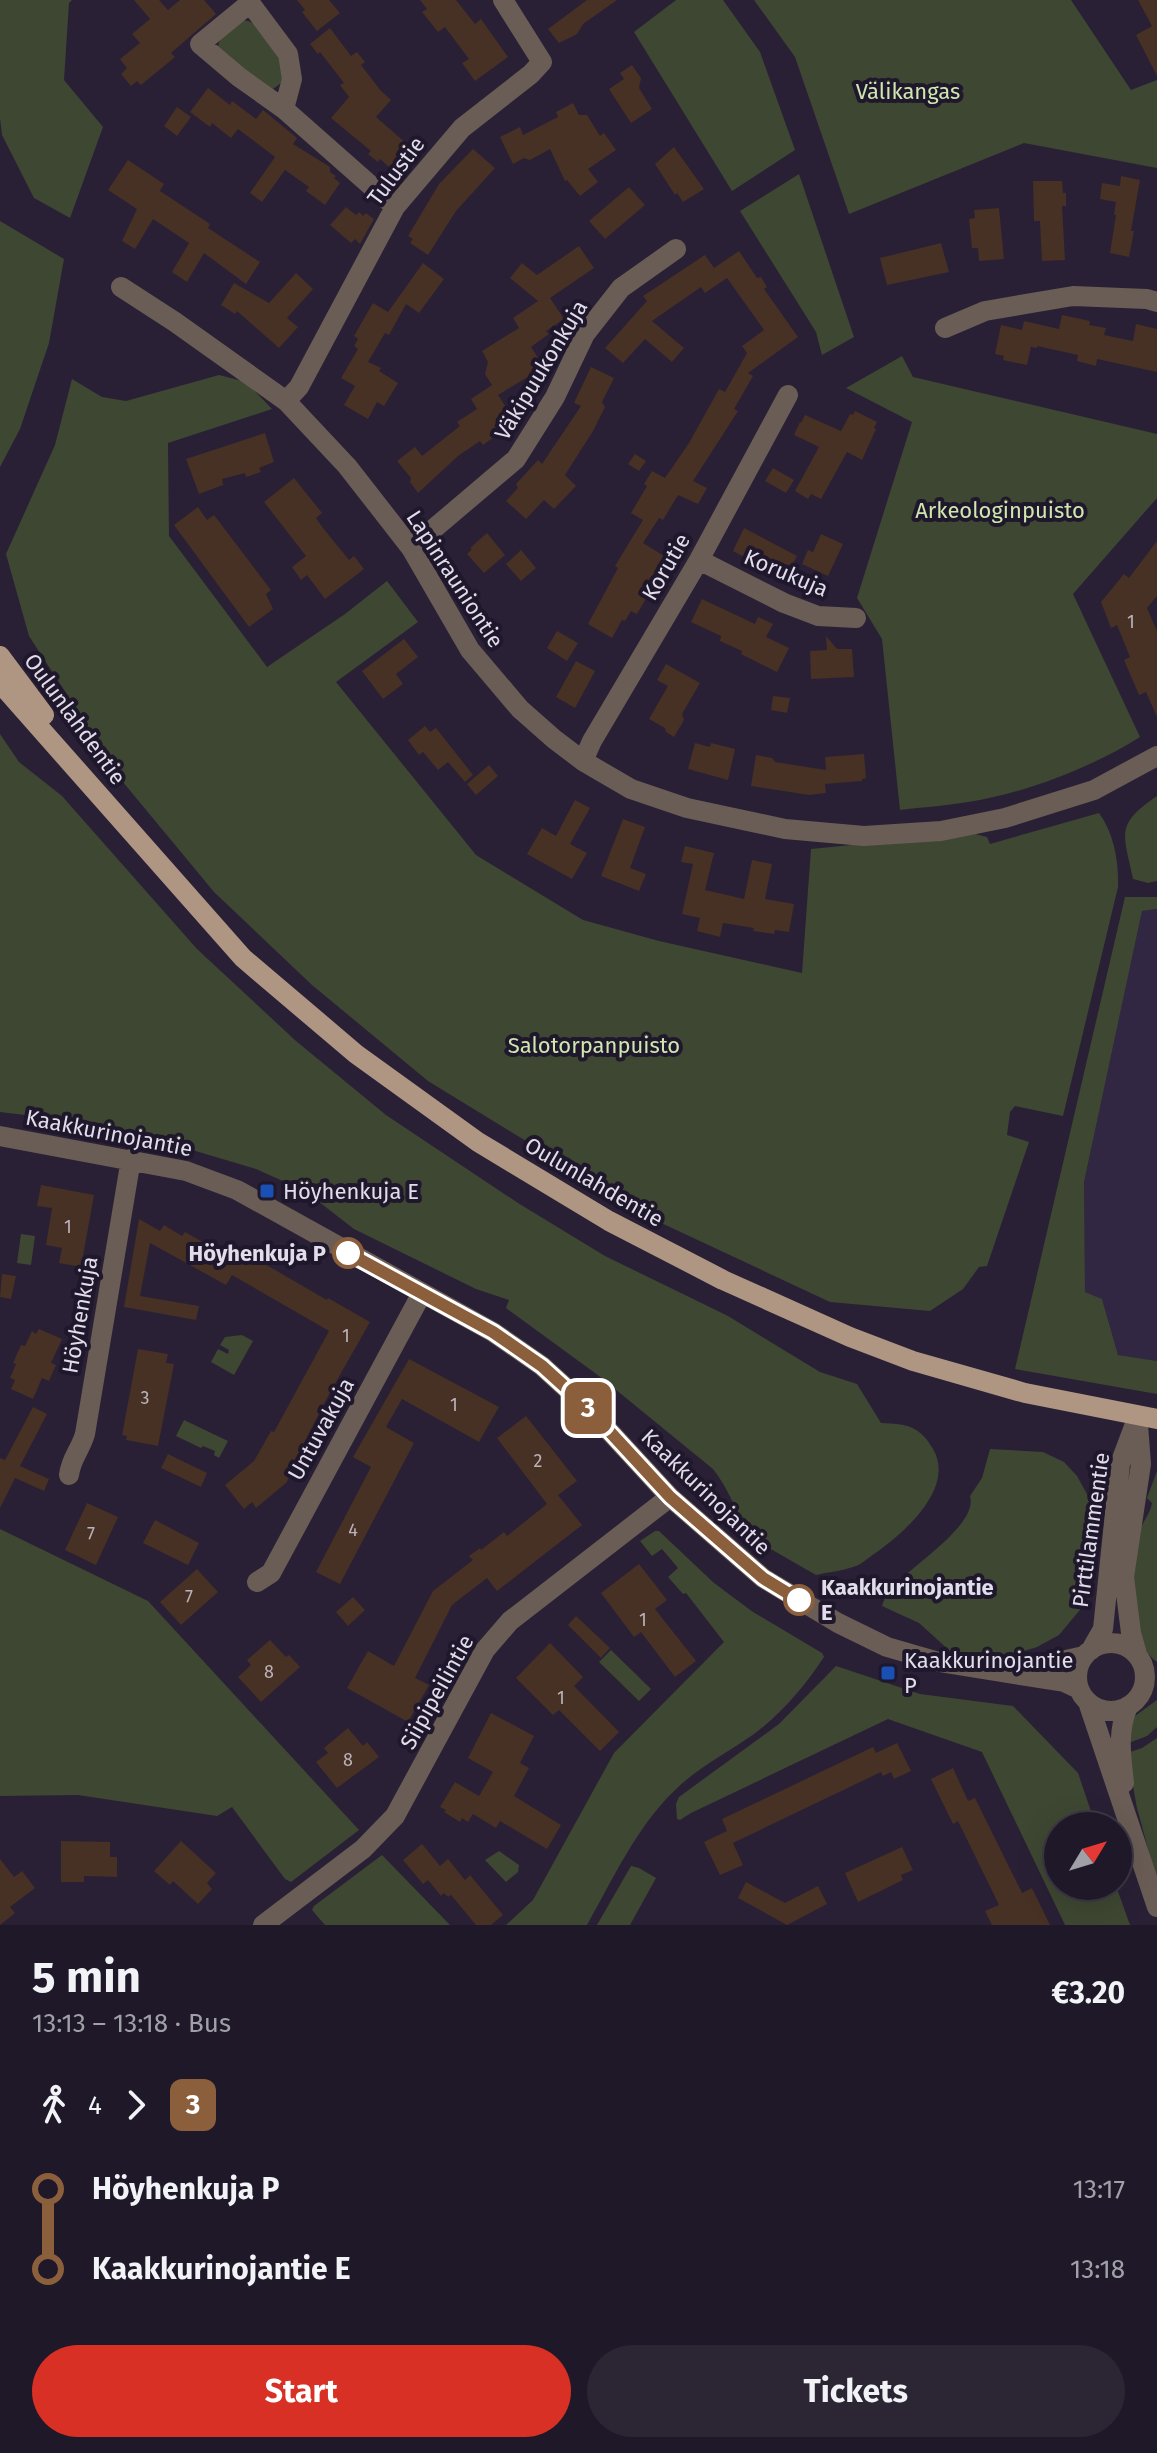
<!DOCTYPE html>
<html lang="en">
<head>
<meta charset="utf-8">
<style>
  :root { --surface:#1f1828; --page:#2c2534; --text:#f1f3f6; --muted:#a1a0a8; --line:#3c3745; --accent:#d93025 }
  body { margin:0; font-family:"Fira Sans",sans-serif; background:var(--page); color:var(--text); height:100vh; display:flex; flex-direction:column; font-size:30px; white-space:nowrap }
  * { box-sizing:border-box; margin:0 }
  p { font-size:26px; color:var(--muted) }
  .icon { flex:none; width:44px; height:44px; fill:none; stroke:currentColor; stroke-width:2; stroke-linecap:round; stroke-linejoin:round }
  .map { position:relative; height:1925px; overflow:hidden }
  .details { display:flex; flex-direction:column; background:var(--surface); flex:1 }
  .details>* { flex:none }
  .badge { padding:0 16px; border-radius:12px; font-size:28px; line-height:52px }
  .needle { width:52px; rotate:52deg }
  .buttons { position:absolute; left:1044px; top:1812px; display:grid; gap:16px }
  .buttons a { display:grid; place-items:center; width:88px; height:88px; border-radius:50%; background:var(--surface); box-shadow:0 8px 32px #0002,0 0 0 2px var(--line); font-size:40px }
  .map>.badge { position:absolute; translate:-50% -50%; box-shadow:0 0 0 4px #fff }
  .legs { display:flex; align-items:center; gap:12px; height:88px; padding:0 32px; font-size:26px }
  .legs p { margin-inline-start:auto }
  .headline { display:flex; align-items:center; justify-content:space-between; height:136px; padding:0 32px }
  h1 { font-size:44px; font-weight:700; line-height:60px }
  .cta { display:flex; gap:16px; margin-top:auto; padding:16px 32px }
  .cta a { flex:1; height:92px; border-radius:48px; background:var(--accent); color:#fff; font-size:32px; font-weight:700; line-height:92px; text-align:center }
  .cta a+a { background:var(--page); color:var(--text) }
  ul { padding:0 32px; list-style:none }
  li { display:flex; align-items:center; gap:28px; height:80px; font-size:30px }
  li i { display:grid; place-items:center; width:12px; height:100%; margin:0 10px; background:currentColor }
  li i::after { content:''; width:20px; height:20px; margin:-10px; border:6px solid; border-radius:50%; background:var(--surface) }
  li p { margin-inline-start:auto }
  li:first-child i { background:linear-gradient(#0000 50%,currentColor 0) }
  li:last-child i { background:linear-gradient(currentColor 50%,#0000 0) }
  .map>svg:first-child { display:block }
  .built { fill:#322742 }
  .green { fill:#3e4732 }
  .building { fill:#473024 }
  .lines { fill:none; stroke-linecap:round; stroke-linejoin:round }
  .minor { stroke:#6a5d55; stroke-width:20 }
  .major { stroke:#af9683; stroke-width:20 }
  .line-1-casing { stroke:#fff; stroke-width:18 }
  .line-1 { stroke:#8b5e3c; stroke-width:12 }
  .transit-dot { fill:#1a4fb4; stroke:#1f172b; stroke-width:3 }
  .stop-1-dot { fill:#fff; stroke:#8b5e3c; stroke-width:4 }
  .labels { text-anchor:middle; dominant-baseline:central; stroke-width:8; stroke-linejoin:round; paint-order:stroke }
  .number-label { font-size:18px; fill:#bbb2b9 }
  .park-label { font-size:22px; fill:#cfe6af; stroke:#1f172b }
  .street-label { font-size:22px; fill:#e2ddeb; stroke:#1f172b }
  .poi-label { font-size:22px; fill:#e2ddeb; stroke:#1f172b; text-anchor:start }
  .stop-label { font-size:22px; font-weight:bold; fill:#e2ddeb; stroke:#1f172b; text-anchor:end }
</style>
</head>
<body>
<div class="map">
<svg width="1157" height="1925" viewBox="0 0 1157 1925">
  <rect width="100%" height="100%" fill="#292035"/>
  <path class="built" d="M1157,909V1361L1118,1355L1102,1299L1085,1292L1084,1182L1142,911Z"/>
  <path class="green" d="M0,0H72L69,3L64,80L103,127L70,218L34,198L2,135L0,118Z
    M676,0H723L760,52L795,150L732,191L634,32Z
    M754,0H1071L1131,90L1157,80V168L1024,143L849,214L795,57Z
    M239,20C255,20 261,29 270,41C284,58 298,73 273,89L218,54C217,36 226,30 239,20Z
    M799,174L854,337L822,355L816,332L740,211Z
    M0,221L64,259L49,343L20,429L0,467Z
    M902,356L913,377L1157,434V498L1073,594L1140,737C1093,767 1023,794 968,802C945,806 923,807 900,810L882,639L857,598L912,422L846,388Z
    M219,375L246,382L272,409L168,443L169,536L267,667L345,614L387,581L418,622L336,682L476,855L583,920L659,941L802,973L811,849L971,833L987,837L990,844L1099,813C1114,833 1119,863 1118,887L1063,1116L1015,1106L1010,1112L1007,1135L1029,1142L987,1266L979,1267L963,1289L930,1311L830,1302L657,1221L428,1081L312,985L214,892L108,764L77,710L29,636L6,554L55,445L72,379L102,397L126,401Z
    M0,734L19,762L62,796L197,949L296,1041L386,1115L518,1203L605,1256L728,1316L820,1372L857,1384L881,1423C907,1424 920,1426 933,1449C956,1488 903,1534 874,1554C868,1558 861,1565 853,1567C842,1571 828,1572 816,1575L755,1540C737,1519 731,1491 713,1469L599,1376L506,1308L509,1300L476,1289L354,1229L305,1191L256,1169L132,1132L67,1120L0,1112Z
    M1157,796V881L1148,883L1133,879C1124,834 1114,825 1157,796Z
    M1125,897H1157V909L1142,911L1084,1182L1085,1292L1102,1299L1118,1355L1157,1361V1394L1015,1369Z
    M21,1234L35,1236L31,1265L17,1263Z
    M242,1335L253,1341L234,1375L211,1362L218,1349L228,1354L229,1350L220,1345L225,1337Z
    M184,1420L228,1441L219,1458L214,1455L215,1451L203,1446L201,1448L176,1436Z
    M990,1449L1043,1452L1064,1462L1077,1476L1087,1494L1093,1516L1095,1567L1084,1605L1059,1635L1037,1647L1001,1658L950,1651L919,1623L882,1606C883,1602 885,1598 887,1594C903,1570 979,1527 970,1496L982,1478Z
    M1157,1471V1662C1127,1642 1130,1562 1140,1531C1143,1520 1150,1515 1152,1503L1147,1498Z
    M0,1529L148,1601L359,1830L291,1882L285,1879L232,1807L217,1816L78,1795L0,1796Z
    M655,1531H659L714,1583L753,1612L822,1653L824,1657C804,1687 783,1712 754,1734C727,1753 697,1768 674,1791C636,1828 613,1879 587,1925H506L533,1900L614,1753L724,1642L686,1593L683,1594L668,1577L678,1568L662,1549L652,1556L640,1541Z
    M611,1650L651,1689L639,1701L599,1662Z
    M836,1666L920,1694L1013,1706L1078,1773L1096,1826H1058V1886H1116L1130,1925H1065L982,1752L888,1719L691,1813L680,1820L677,1819L676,1804L679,1797L779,1724Z
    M1157,1700V1727L1147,1736L1126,1744L1135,1716Z
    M1157,1738V1882L1137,1808L1127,1753L1142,1748Z
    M499,1851L519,1865L518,1872L506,1882L485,1860Z
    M382,1855L450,1925H325L312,1910L314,1906Z
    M631,1866L639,1868L656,1878L630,1925H597Z"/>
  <path class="building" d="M134,0H159L168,10L180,0H204L216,14L171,53L175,57L141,85L137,81L131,86L121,74L127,68L120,59L140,43L132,34L150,19Z
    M297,0H329L340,13L317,31L302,12L305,10Z
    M420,0H456L475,24L481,19L508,57L475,81L462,63L469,59L445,27L438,32L422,12L427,9Z
    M587,0H617L583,24L577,34L559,43L548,29Z
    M1138,0H1157V76L1136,35L1152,26Z
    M330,28L351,56L357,52L365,62L361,65L381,91L391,100L376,117L414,150L395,172L380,159L378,162L368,154L371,151L331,118L349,97L340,85L344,83L320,52L318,54L310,44Z
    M632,65L641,78L639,88L652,109L631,123L609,89L624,79L620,73Z
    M208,88L230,105L232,101L256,119L263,110L297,138L293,144L330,167V172L336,176L334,178L340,183L325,205L306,191L309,187L285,170L262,202L250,193L275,157L238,129L231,138L212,123L210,127L190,112Z
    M573,103L579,115H587L600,136L604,133L616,150L588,169L598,182L580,196L567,180L565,181L550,149L530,160L524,158L513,164L500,137L520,127L523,135L558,117L556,112Z
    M177,107L191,117L177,136L164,126Z
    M674,147L704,189L683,202L677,193L675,195L655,164Z
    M473,149L495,168L456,211L428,255L410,243L413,239L408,236L439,184Z
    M128,160L164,184L160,191L210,224L208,228L260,262L246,284L204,253L187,282L172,272L189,243L153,219L135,249L122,241L137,209L108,190Z
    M1121,176L1140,180L1131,231H1134L1129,257L1110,253L1116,215H1114L1116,202L1100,199L1102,183L1120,186Z
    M1033,181H1062L1063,193H1066V206H1062L1065,260L1042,261L1040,221H1034Z
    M629,187L645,205L605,239L589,221Z
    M346,207L356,215L359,212L363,216L366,213L374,219L360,244L355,239L351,243L330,225Z
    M999,208L1004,259L979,261L978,248H972L969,219L975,218L974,210Z
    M941,243L949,272L887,285L880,258Z
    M579,246L594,268L550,298L564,319L546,331L549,334L531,347L544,367L498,395L514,419L492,434L494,437L483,445L480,441L458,456L418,493L410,482L411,478L397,461L415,447L422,456L460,426L457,422L477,409L471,399L492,385L485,374L488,362L482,351L519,328L513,318L538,301L510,278L522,263L537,275Z
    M739,251L757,278L761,277L767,287L764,289L798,337L748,373L753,376L734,409L738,411L693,481L707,488L698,504L678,495L663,520L659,518L643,543L669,559L637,614L631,611L625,621L622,620L612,638L588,624L618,568L615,566L643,520L631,513L647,486L644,484L652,471L665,478L689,443L719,389L725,392L747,353L742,346L764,330L727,278L705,293L701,287L652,321L684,348L672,362L645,339L623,363L605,348L647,301L643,296L705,255L714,268Z
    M423,263L444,279L419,313L406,304L389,335L385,333L368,362L381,368L379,371L398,383L384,406L377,402L368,419L344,405L355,386L341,378L358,349L354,346L358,339L354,336L373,303L388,312Z
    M296,273L313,289L287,318L298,327L279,348L237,311L235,314L221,305L234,283L269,303Z
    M1062,315L1090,321L1089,325L1106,328L1104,335L1133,341L1136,324L1157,329V372L1097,359L1096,366L1077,361L1078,355L1037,346V348L1031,347L1027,365L1003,360L1004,356L995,354L1001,325L1022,330L1024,321L1059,329Z
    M591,367L614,378L602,402L605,407L593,431L565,475L576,486L554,509L544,500L526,519L506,501L518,488L516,484L538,460L542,464L581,406L574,403Z
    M855,411L877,422L874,428L876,429L862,460L847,452L821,499L811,494L808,499L795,491L819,447L794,435L800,422L801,423L805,415L841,431L850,414L853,415Z
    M265,433L274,462L259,468L261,472L246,477L245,473L222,479L223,485L199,494L186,459Z
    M635,454L646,461L639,471L628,464Z
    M773,468L794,480L786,493L765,481Z
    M294,478L322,513L316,518L323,528L349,560L354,556L364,569L325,599L307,575L301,580L292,567L306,556L264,502Z
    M198,507L207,520L214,515L271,590L266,594L273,609L249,627L174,525Z
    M744,528L797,556L785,579L733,551Z
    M487,533L505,555L484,573L467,554L472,549L470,548Z
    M821,534L843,544L828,576L802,564L808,550L813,552Z
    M1157,541V596L1147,608L1157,631V717L1146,692L1139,695L1124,660L1130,657L1117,625L1111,628L1101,602L1124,574L1129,578Z
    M521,550L536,568L521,581L506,564Z
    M702,599L755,624L758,617L773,624L766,637L789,648L777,672L741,654L742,651L720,641L721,636L691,622Z
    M557,631L578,643L567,661L547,648Z
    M826,636L837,649H852L854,677L811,679L810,651L827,650Z
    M404,639L418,657L396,674L403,684L383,699L362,671Z
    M576,661L595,671L575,708L556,697Z
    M666,664L700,683L682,714L684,720L674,737L666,732L665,728L649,719L668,686L657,680Z
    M773,696L790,698L787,713L771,710Z
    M425,726L430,732L436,728L473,775L465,782L448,762L438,770L423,752L419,755L408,740Z
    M695,743L710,747L711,743L735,749L728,780L688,769Z
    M864,754L866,778L862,779V781L825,784L826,793L809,795L751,786L756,755L772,758L775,762L826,770L825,757Z
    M489,765L498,776L476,795L467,784Z
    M575,800L590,808L570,844L587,853L572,879L527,854L542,828L556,836Z
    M623,819L645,827L630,868L646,874L639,891L601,876Z
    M685,846L714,853L705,890L744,899L752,860L772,864L765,899L794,904L789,932L775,930L774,934L753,931L754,928L723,923L720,937L697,931L700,918L682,914L693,864L681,862Z
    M41,1185L94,1195L81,1267L59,1263L62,1248L46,1245L52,1208L37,1206Z
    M139,1219L160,1231L164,1225L182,1236L185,1232L239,1263L244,1255L251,1256L327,1300L328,1298L370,1322L328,1396L301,1449L304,1450L286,1483L256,1508L252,1502L244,1509L225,1485L254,1461L271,1431L274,1432L329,1331L232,1275L226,1285L150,1243L140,1296L199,1306L196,1320L124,1307Z
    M2,1274L16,1276L11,1299L0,1297Z
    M39,1329L62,1339L51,1363L56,1365L49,1381L42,1378L33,1399L11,1389L15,1380L10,1378L16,1364L13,1363L21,1345L25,1346L32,1331L36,1334Z
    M138,1349L168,1354L166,1363L174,1364L158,1446L126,1440L127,1436L122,1435Z
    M409,1359L499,1407L479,1442L402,1399L386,1427L414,1443L340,1584L316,1572L371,1467L353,1457Z
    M33,1407L47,1414L20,1466L49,1479L44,1491L15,1478L0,1508V1458L5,1460Z
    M526,1416L577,1481L558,1495L582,1525L497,1591L487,1578L452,1605L415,1678L429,1685L408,1722L347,1688L368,1651L394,1666L433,1591L473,1560L469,1556L480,1548L481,1550L504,1532L507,1536L547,1504L497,1438Z
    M168,1454L207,1473L201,1487L161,1468Z
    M87,1503L118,1517L96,1565L65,1550Z
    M155,1520L199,1543L188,1565L143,1543Z
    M639,1564L667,1600L655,1609L696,1661L675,1677L641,1632L634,1637L601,1593Z
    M197,1569L218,1592L181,1625L160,1602Z
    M353,1597L365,1610L348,1626L336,1612Z
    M576,1616L610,1648L601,1658L568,1625Z
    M270,1640L286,1657L289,1655L300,1667L261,1702L238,1677L251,1665L247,1660Z
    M550,1643L583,1677L574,1686L619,1732L600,1751L559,1710L553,1715L516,1678Z
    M491,1713L534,1736L520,1763L529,1768L514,1796L561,1825L547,1849L500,1821L496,1828L473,1814L468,1822L462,1818L460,1822L444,1812L446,1810L440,1807L455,1782L479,1796L493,1772L468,1758Z
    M348,1728L363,1746L367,1742L379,1757L337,1788L316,1762L328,1753L324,1748Z
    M897,1743L911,1771L894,1779L891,1772L883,1776L881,1772L733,1843L743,1865L720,1875L704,1842L727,1831L722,1819L873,1747L876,1753Z
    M953,1768L968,1801L975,1798L1022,1893L1032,1888L1050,1925H992L985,1911L999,1905L958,1821L953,1824L931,1779Z
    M61,1841L110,1842V1857H117V1877L84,1876V1882H61Z
    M181,1841L216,1873L207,1883L212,1889L198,1904L173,1881L170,1885L154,1871Z
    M422,1844L440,1866L448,1859L465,1880L470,1875L503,1915L491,1925H476L451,1895L448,1897L444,1893L441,1896L428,1880L423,1884L403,1860Z
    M902,1847L913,1870L901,1875L903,1880L858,1902L845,1873Z
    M0,1859L14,1877L22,1871L35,1888L10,1907L15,1913L0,1925Z
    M746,1882L785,1903L818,1886L827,1904L787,1925L738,1898Z"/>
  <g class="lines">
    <path class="minor" d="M284,109L292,79L288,54L250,3L200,44L239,77L284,109L395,207
      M121,287L175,322L286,401L347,466L411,548L470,650L520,709L554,739L583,761L631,789L687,808L785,829L864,836L941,831L1005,818L1094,790L1157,756
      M945,328L985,311L1073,296L1147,299L1157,302
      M286,401L299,387L395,207L462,128L531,74L542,62L503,0
      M411,548L516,459L555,397L585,334L621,288L676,249
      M699,560L784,603L818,616L856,618
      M583,761L592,741L699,560L788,395
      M0,1136L186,1171L237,1190L493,1332L542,1366L587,1407L670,1497L763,1578L838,1623L887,1647L939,1662L1064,1682L1079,1689
      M69,1475C71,1458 80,1451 85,1434L131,1159
      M257,1582L271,1573L422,1293
      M1077 1677a34 34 0 1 1 68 0a34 34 0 1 1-68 0Z
      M1091,1650L1103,1629L1120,1464L1138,1416
      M1137,1654L1131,1633L1124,1577L1141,1464L1138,1425
      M1021,1670L1084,1656
      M1088,1702L1157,1907
      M1124,1783C1121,1755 1117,1733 1128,1706
      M263,1925L363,1849L395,1816L485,1650L510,1621L670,1497"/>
    <path class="major" d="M0,656L44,715
      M0,683L243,958L356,1054L478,1142L609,1221L723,1280L850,1337L913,1361L1025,1393L1157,1419"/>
  </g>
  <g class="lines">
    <g class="line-1-casing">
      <path id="line-1" d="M348,1253L493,1332L542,1366L587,1407L670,1497L763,1578L799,1600"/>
    </g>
    <use href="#line-1" class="line-1"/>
  </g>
  <g class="transit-dot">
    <rect x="259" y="1183" width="16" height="16" rx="4"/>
    <rect x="880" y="1665" width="16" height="16" rx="4"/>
  </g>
  <g class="stop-1-dot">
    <circle cx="348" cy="1253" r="14"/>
    <circle cx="799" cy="1600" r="14"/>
  </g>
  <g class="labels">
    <g class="number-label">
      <text x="1131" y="622">1</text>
      <text x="68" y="1227">1</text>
      <text x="346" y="1336">1</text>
      <text x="145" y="1398">3</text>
      <text x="454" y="1405">1</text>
      <text x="538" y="1461">2</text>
      <text x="353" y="1530">4</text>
      <text x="91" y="1534">7</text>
      <text x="189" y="1597">7</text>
      <text x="643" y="1620">1</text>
      <text x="269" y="1672">8</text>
      <text x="561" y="1698">1</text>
      <text x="348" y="1760">8</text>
    </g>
    <g class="park-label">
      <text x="908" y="91">Välikangas</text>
      <text x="1000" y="510">Arkeologinpuisto</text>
      <text x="594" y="1045">Salotorpanpuisto</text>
    </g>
    <g class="street-label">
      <text transform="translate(396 171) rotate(-53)">Tulustie</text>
      <text transform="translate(541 370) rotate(-59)">Väkipuukonkuja</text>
      <text transform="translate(666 567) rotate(-60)">Korutie</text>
      <text transform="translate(786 573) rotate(23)">Korukuja</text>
      <text transform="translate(455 579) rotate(57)">Lapinrauniontie</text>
      <text transform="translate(75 719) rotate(54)">Oulunlahdentie</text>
      <text transform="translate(109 1133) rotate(11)">Kaakkurinojantie</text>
      <text transform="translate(594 1182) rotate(30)">Oulunlahdentie</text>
      <text transform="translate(80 1315) rotate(-80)">Höyhenkuja</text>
      <text transform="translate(321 1429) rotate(-61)">Untuvakuja</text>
      <text transform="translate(706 1492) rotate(44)">Kaakkurinojantie</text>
      <text transform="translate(1091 1530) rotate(-82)">Pirttilammentie</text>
      <text transform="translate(437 1692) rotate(-61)">Siipipeilintie</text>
    </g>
    <g class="poi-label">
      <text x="283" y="1191">Höyhenkuja E</text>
      <text x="904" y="1660">Kaakkurinojantie<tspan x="904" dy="25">P</tspan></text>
    </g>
    <g class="stop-label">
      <text x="326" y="1253">Höyhenkuja P</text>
      <text x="821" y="1587" text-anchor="start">Kaakkurinojantie<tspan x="821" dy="25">E</tspan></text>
    </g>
  </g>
</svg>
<div class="buttons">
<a><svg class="needle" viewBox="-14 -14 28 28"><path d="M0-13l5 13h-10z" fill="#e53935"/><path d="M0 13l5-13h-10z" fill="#a1a0a8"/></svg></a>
</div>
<b class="badge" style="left:588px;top:1408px;background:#8b5e3c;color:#fff">3</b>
</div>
<section class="details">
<div class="headline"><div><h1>5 min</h1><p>13:13 – 13:18 · Bus</p></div><b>€3.20</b></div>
<div class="legs"><svg class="icon" aria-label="walk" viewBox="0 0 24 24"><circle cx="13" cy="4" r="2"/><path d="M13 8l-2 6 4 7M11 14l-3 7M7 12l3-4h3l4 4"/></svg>4<svg class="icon" aria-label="forward" viewBox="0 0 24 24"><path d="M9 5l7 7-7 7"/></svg><b class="badge" style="background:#8b5e3c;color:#fff">3</b></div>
<ul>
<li><i style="color:#8b5e3c"></i><b>Höyhenkuja P</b><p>13:17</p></li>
<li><i style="color:#8b5e3c"></i><b>Kaakkurinojantie E</b><p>13:18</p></li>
</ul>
<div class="cta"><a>Start</a><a>Tickets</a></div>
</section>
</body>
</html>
